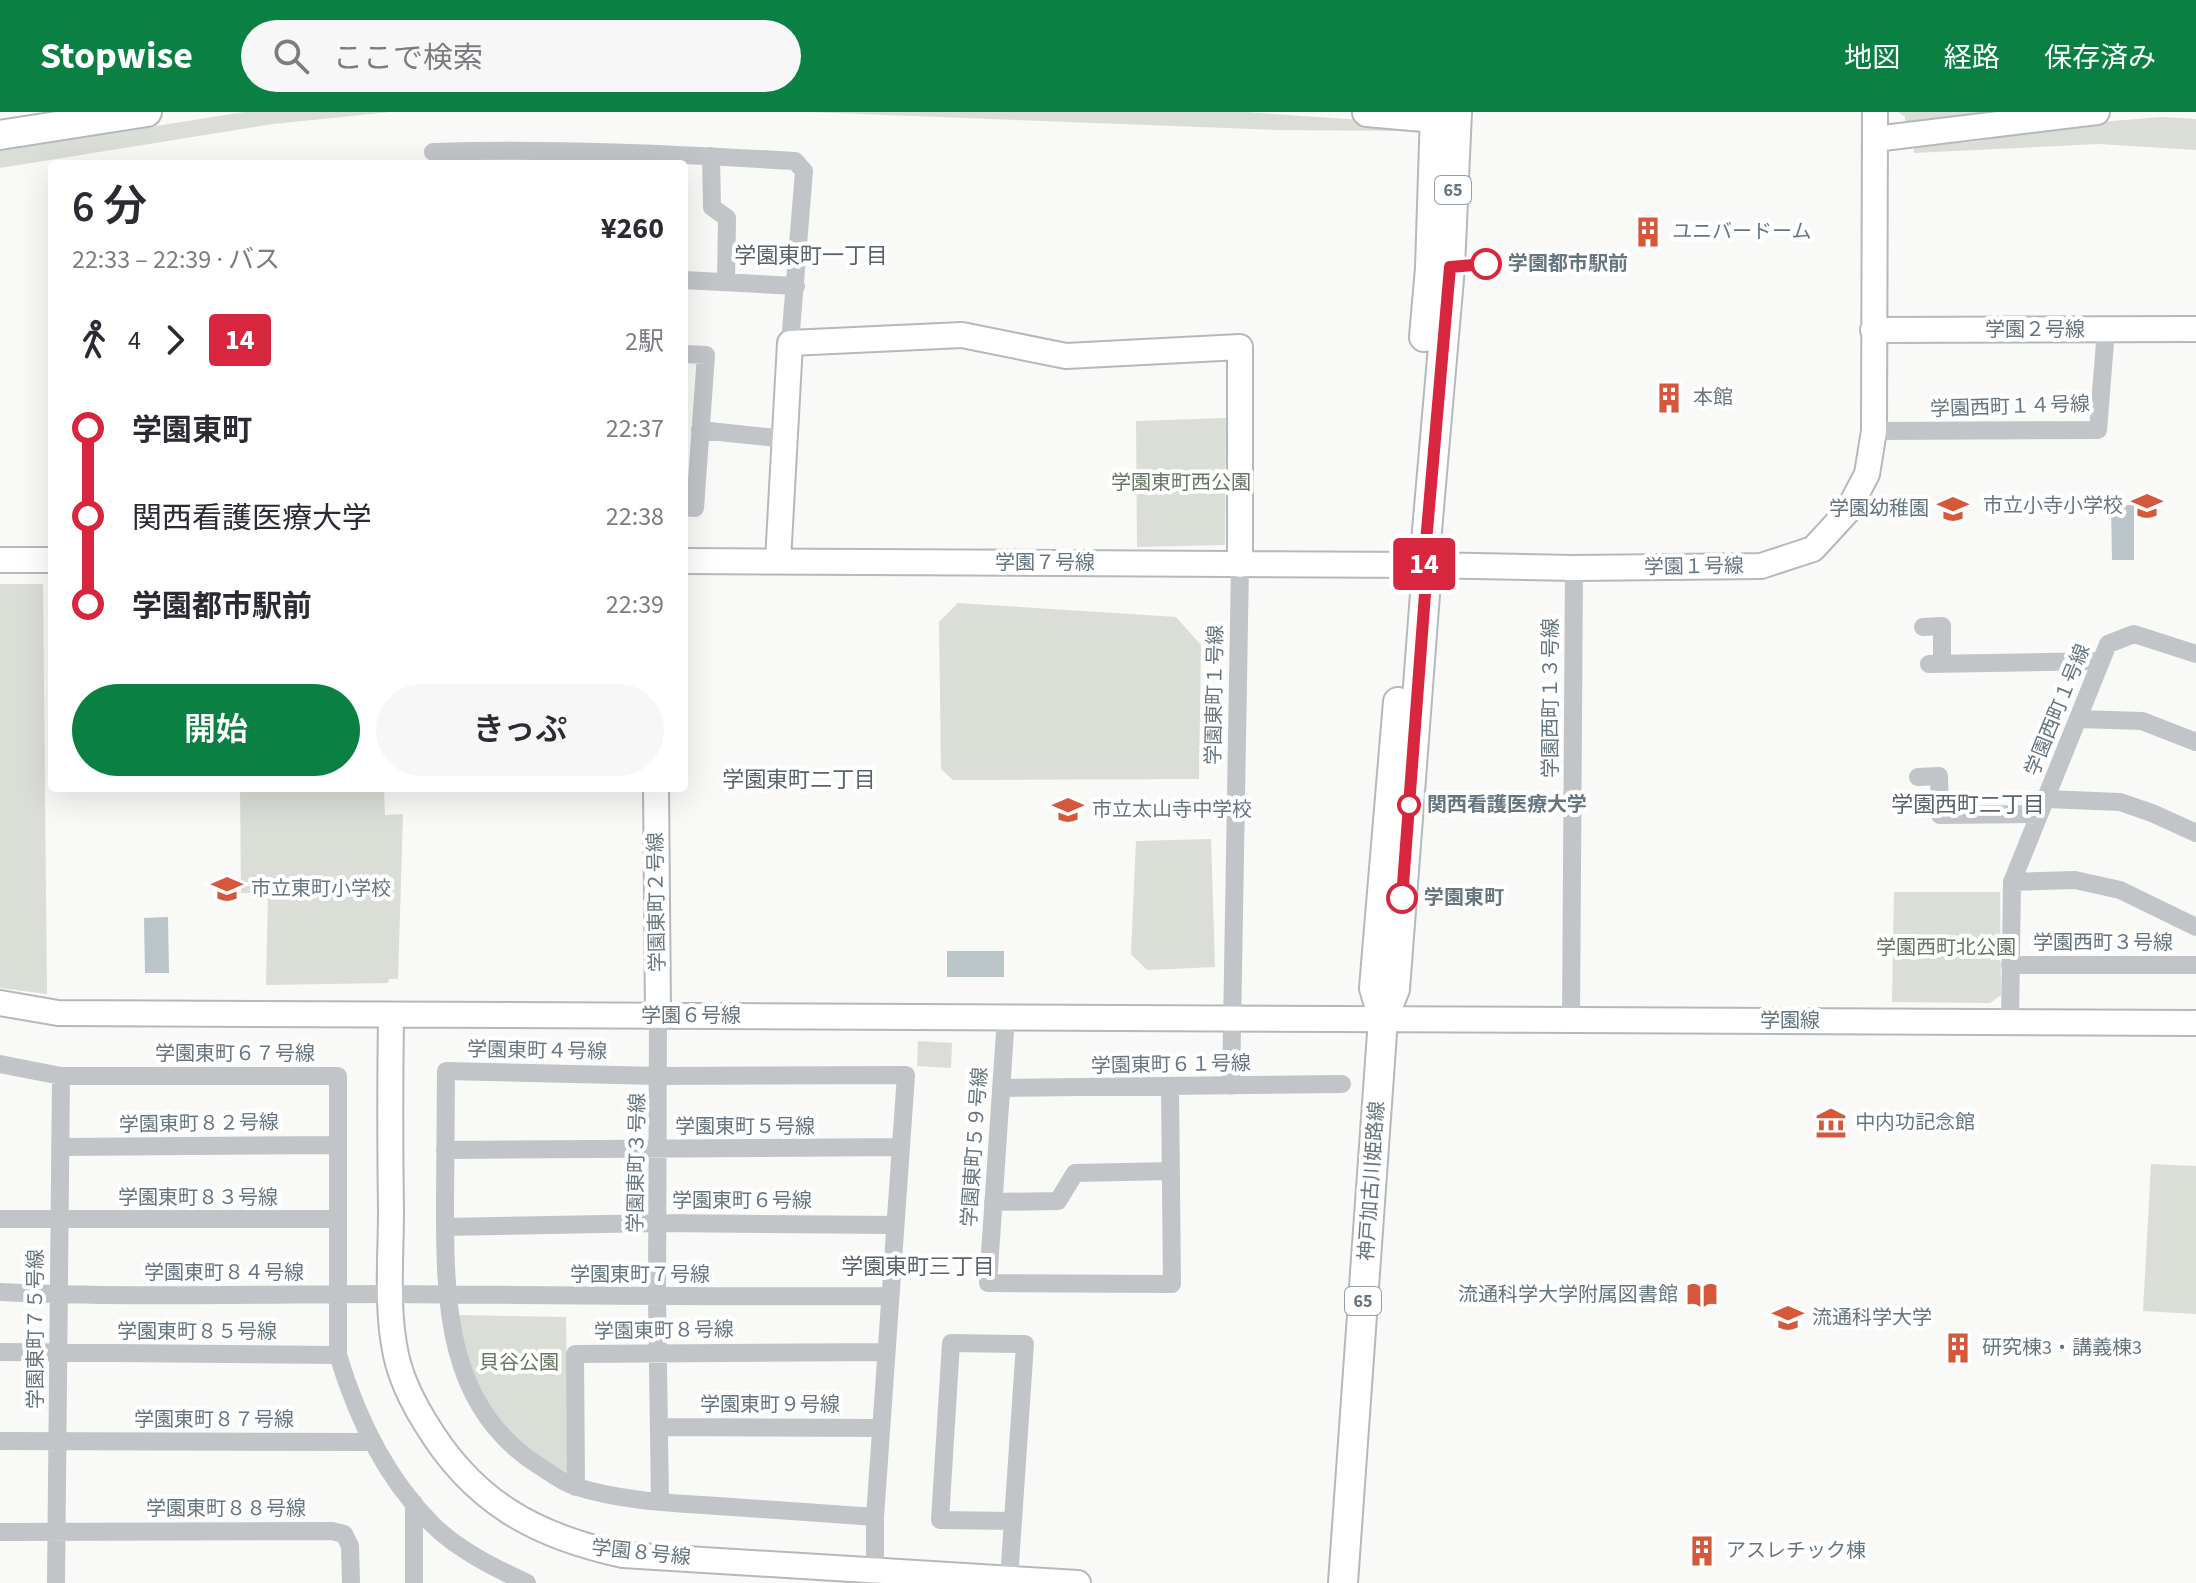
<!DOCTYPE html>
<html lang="ja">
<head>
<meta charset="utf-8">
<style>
  :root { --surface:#fff; --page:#f7f7f7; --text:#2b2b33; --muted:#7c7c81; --accent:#0b8043 }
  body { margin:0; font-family:"Source Sans 3","Noto Sans JP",sans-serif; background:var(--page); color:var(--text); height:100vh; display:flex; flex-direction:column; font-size:30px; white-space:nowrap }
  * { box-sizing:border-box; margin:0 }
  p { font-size:26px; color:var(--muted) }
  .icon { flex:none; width:44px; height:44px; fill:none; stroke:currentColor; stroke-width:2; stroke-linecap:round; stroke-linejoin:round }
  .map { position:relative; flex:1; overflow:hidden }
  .panel { position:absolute; left:48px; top:48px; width:640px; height:632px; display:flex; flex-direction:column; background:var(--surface); border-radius:8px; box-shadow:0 8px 32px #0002 }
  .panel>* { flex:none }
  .badge { padding:0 16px; border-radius:6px; font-size:28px; line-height:52px }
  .map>.badge { position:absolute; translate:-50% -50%; box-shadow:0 0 0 4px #fff }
  .legs { display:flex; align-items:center; gap:12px; height:88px; padding:0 24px; font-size:26px }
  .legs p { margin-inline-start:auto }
  .headline { display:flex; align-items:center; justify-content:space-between; height:136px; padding:0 24px }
  h1 { font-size:44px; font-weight:600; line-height:60px }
  .cta { display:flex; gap:16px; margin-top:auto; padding:16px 24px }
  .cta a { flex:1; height:92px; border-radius:48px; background:var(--accent); color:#fff; font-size:32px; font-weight:600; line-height:92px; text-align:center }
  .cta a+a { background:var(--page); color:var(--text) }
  ul { padding:0 24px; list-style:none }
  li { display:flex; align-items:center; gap:28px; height:88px; font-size:30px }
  li i { display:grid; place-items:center; width:12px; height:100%; margin:0 10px; background:currentColor }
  li i::after { content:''; width:20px; height:20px; margin:-10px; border:6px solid; border-radius:50%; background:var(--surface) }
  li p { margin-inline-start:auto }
  li:first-child i { background:linear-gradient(#0000 50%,currentColor 0) }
  li:last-child i { background:linear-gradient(currentColor 50%,#0000 0) }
  header { display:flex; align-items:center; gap:48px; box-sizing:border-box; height:112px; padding:0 40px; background:var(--accent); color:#fff }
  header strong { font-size:38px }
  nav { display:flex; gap:44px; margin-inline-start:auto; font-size:28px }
  .search { width:560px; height:72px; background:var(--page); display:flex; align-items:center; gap:20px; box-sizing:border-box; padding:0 28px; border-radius:44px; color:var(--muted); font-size:30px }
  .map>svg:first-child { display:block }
  .green { fill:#daded7 }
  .water { fill:#bac5c9 }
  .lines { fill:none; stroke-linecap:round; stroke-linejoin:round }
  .secondary-casing { stroke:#b3b9bd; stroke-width:28 }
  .primary-casing { stroke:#b4b9bd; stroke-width:32 }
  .street { stroke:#c1c5c8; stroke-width:18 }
  .secondary { stroke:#fff; stroke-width:24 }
  .primary { stroke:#fff; stroke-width:28 }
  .line-1-casing { stroke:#fff; stroke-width:18 }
  .line-1 { stroke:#d7263d; stroke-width:12 }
  .stop-1-dot { fill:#fff; stroke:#d7263d; stroke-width:4 }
  .labels { text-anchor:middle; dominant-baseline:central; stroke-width:8; stroke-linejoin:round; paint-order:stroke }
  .shield { fill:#fff; stroke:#949fa6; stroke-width:2 }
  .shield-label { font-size:18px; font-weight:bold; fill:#667680 }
  .poi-label { font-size:20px; fill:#667680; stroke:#fff; text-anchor:start }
  .stop-label { font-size:20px; font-weight:bold; fill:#667680; stroke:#fff; text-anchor:start }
  .street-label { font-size:20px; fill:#667680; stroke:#fff }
  .park-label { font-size:20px; fill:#697865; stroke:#fff }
  .neighbourhood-label { font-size:22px; fill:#58646c; stroke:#fff }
</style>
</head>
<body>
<header>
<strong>Stopwise</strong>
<div class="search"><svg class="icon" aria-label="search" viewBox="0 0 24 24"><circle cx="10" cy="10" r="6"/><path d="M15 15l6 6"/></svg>ここで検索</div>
<nav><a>地図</a><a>経路</a><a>保存済み</a></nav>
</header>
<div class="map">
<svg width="2196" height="1471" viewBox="0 0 2196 1471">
  <rect width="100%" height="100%" fill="#f9f9f7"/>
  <path class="green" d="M244,0H391L273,12L0,56V39Z
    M807,0H1246L1404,11V19L1277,18Z
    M1898,0H2022L1905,14V5Z
    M2162,5L2196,7V38L2098,32L1914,41V35L1980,29L2025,16Z
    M1226,306L1225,433L1137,435L1136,309Z
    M0,472H43L47,882L0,876Z
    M958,491L1176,505L1201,533L1199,667L953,668L941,657L939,510Z
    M240,676H384L385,703L403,702L398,867H389L388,871L266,873L268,781H241Z
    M1211,727L1215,855L1147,858L1131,842L1136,729Z
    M1894,780H2000L2001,883L1990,891L1892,890Z
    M918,929L952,931L951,956L917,954Z
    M2151,1052L2196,1054V1202L2143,1199Z
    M457,1203L566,1205L568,1361C545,1348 515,1328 497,1308C474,1281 465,1236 457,1203Z"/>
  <path class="water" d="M2111,393H2134V448H2112Z
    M168,805L169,861H145L144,806Z
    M947,839H1004V865H947Z"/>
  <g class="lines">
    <g class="secondary-casing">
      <path id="secondary" d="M1875,27L2097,0
        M1873,218L2196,217
        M0,448H52
        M684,449L1424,453L1574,456L1761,454L1813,437L1847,400L1867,362L1874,319L1875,0
        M778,449L790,231L962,223L1066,244L1240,235V453
        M656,676L658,903
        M0,891L58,901L2196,911
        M391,904C390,969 390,1033 391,1098C391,1145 386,1197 396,1243C401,1266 412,1289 425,1310C472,1389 534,1424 623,1443L1078,1471"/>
    </g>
    <g class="primary-casing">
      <path id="primary" d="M1367,0L1435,6
        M0,23L147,0
        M1424,225L1430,156L1435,0
        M1383,907L1374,876L1398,590
        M1343,1471L1383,907L1395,877L1425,482L1424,453L1450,155L1457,0"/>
    </g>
    <path class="street" d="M433,40C554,36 674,42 795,49L804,59L790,231
      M711,44L712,95L727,106L726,170
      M684,168L796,174
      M684,242L706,243L695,396L684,395
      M700,318L785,327
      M1874,319L2098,318L2106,218
      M1923,515L1942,514V551
      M1929,552L2101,549
      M2078,607L2142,609L2196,630
      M1918,665L1939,664L1940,703L2039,702
      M2046,687L2120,690L2152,701L2196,721
      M2012,770L2075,768L2120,778L2196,815
      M2010,853H2196
      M658,903L657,1186L660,1390
      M1006,905L988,1171L1172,1172L1170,976
      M1571,908L1574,456
      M2010,911L2012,770L2108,532L2134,522L2196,542
      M0,952L61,964H338V1243C357,1306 385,1365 433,1413C458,1438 495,1456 527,1471
      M446,959L660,964L906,963L875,1405C823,1401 771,1398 718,1394C670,1391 621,1389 574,1374C562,1370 549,1360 538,1353C446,1295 445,1190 445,1093C445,1048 446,1004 446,959Z
      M1231,974L1240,453
      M1001,976L1342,972
      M60,1035L338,1033
      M445,1038L900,1035
      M993,1090L1058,1089L1075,1061L1171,1059
      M0,1107H338
      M445,1115L658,1111L895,1113
      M0,1180C129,1186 258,1182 387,1182C555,1183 722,1185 890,1184
      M0,1240L338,1243
      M659,1315L881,1316
      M0,1329L371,1330
      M576,1375L575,1242L886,1240
      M414,1391V1471
      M0,1420L332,1419L344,1422L350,1434L351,1471
      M875,1459V1405
      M1009,1467L1025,1232L951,1231L940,1408L1013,1409
      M56,1471L61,964"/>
    <use href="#secondary" class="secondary"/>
    <use href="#primary" class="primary"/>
  </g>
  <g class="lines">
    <g class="line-1-casing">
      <path id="line-1" d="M1402,786L1425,482L1424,453L1450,155L1486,152"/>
    </g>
    <use href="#line-1" class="line-1"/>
  </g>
  <defs>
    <g id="building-bare" transform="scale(2.4)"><path d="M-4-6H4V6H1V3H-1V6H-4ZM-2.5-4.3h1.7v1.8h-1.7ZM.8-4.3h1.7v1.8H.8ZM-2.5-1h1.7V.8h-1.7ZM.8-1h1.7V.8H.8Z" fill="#d6583a" stroke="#fff" stroke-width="2.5" paint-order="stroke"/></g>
    <g id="school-bare" transform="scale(2.4)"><path d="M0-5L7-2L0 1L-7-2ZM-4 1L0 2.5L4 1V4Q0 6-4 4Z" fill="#d6583a" stroke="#fff" stroke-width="2.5" paint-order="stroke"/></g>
    <g id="museum-bare" transform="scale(2.4)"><path d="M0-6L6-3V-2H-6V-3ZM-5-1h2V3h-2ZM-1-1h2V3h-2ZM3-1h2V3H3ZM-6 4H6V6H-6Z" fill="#d6583a" stroke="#fff" stroke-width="2.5" paint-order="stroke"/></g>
    <g id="library-bare" transform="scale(2.4)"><path d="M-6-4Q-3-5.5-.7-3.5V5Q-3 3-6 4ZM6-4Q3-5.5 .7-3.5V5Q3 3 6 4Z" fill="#d6583a" stroke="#fff" stroke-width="2.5" paint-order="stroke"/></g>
    <g id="university-bare" transform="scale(2.4)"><path d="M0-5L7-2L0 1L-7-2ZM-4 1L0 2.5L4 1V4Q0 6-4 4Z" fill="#d6583a" stroke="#fff" stroke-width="2.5" paint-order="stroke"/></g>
  </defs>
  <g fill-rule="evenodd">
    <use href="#building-bare" x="1648" y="120"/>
    <use href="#building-bare" x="1669" y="286"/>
    <use href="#school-bare" x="2147" y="394"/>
    <use href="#school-bare" x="1953" y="397"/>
    <use href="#school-bare" x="1068" y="698"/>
    <use href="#school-bare" x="227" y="777"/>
    <use href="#museum-bare" x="1831" y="1011"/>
    <use href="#library-bare" x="1702" y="1183"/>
    <use href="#university-bare" x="1788" y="1206"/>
    <use href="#building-bare" x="1958" y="1236"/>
    <use href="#building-bare" x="1702" y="1439"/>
  </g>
  <g class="stop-1-dot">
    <circle cx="1486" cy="152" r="14"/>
    <circle cx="1409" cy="693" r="10"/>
    <circle cx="1402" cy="786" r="14"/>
  </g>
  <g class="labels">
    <g class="shield">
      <rect x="1435" y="64" width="36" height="28" rx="6"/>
      <rect x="1345" y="1175" width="36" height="28" rx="6"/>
    </g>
    <g class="shield-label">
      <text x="1453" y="78">65</text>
      <text x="1363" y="1189">65</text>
    </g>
    <g class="poi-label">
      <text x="1672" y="120">ユニバードーム</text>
      <text x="1693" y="286">本館</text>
      <text x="2123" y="394" text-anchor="end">市立小寺小学校</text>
      <text x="1929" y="397" text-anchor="end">学園幼稚園</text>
      <text x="1092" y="698">市立太山寺中学校</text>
      <text x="251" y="777">市立東町小学校</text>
      <text x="1855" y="1011">中内功記念館</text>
      <text x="1678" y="1183" text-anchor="end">流通科学大学附属図書館</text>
      <text x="1812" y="1206">流通科学大学</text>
      <text x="1982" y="1236">研究棟3・講義棟3</text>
      <text x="1726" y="1439">アスレチック棟</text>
    </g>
    <g class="stop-label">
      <text x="1508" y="152">学園都市駅前</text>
      <text x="1427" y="693">関西看護医療大学</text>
      <text x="1424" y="786">学園東町</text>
    </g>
    <g class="street-label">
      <text x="2035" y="218">学園２号線</text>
      <text transform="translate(2010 295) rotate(-2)">学園西町１４号線</text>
      <text x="1045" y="451">学園７号線</text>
      <text transform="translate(1694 455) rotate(-1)">学園１号線</text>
      <text transform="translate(1215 583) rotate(-89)">学園東町１号線</text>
      <text transform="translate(1551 586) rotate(-90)">学園西町１３号線</text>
      <text transform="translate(2058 598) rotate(-68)">学園西町１号線</text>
      <text transform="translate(657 790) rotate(-91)">学園東町２号線</text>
      <text x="2103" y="831">学園西町３号線</text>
      <text x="691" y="904">学園６号線</text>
      <text x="1790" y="909">学園線</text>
      <text transform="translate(537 939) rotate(1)">学園東町４号線</text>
      <text x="235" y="942">学園東町６７号線</text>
      <text transform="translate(1171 953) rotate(-1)">学園東町６１号線</text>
      <text transform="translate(199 1012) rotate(-1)">学園東町８２号線</text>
      <text x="745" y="1015">学園東町５号線</text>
      <text transform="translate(975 1035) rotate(-86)">学園東町５９号線</text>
      <text transform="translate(637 1051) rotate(-89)">学園東町３号線</text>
      <text transform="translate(1372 1069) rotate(-86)">神戸加古川姫路線</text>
      <text x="198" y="1086">学園東町８３号線</text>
      <text x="742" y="1089">学園東町６号線</text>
      <text x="224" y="1161">学園東町８４号線</text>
      <text x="640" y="1163">学園東町７号線</text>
      <text transform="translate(36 1217) rotate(-90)">学園東町７５号線</text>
      <text transform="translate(664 1219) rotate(-1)">学園東町８号線</text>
      <text x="197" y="1220">学園東町８５号線</text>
      <text x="770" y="1293">学園東町９号線</text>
      <text x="214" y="1308">学園東町８７号線</text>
      <text x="226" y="1397">学園東町８８号線</text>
      <text transform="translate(641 1441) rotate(6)">学園８号線</text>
    </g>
    <g class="park-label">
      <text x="1181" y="371">学園東町西公園</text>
      <text x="1946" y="836">学園西町北公園</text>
      <text x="519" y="1251">貝谷公園</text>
    </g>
    <g class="neighbourhood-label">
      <text x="811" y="144">学園東町一丁目</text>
      <text x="799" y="668">学園東町二丁目</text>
      <text x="1968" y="693">学園西町二丁目</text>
      <text x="918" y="1155">学園東町三丁目</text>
    </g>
  </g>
</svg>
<b class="badge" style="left:1424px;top:452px;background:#d7263d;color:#fff">14</b>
<section class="panel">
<div class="headline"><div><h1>6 分</h1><p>22:33 – 22:39 · バス</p></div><b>¥260</b></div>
<div class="legs"><svg class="icon" aria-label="walk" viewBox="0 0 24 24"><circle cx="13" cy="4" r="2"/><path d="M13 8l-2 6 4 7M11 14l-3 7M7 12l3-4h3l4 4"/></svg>4<svg class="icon" aria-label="forward" viewBox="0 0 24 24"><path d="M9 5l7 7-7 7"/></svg><b class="badge" style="background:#d7263d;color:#fff">14</b><p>2駅</p></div>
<ul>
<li><i style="color:#d7263d"></i><b>学園東町</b><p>22:37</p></li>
<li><i style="color:#d7263d"></i><span>関西看護医療大学</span><p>22:38</p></li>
<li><i style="color:#d7263d"></i><b>学園都市駅前</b><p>22:39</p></li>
</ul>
<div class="cta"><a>開始</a><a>きっぷ</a></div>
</section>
</div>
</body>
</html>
